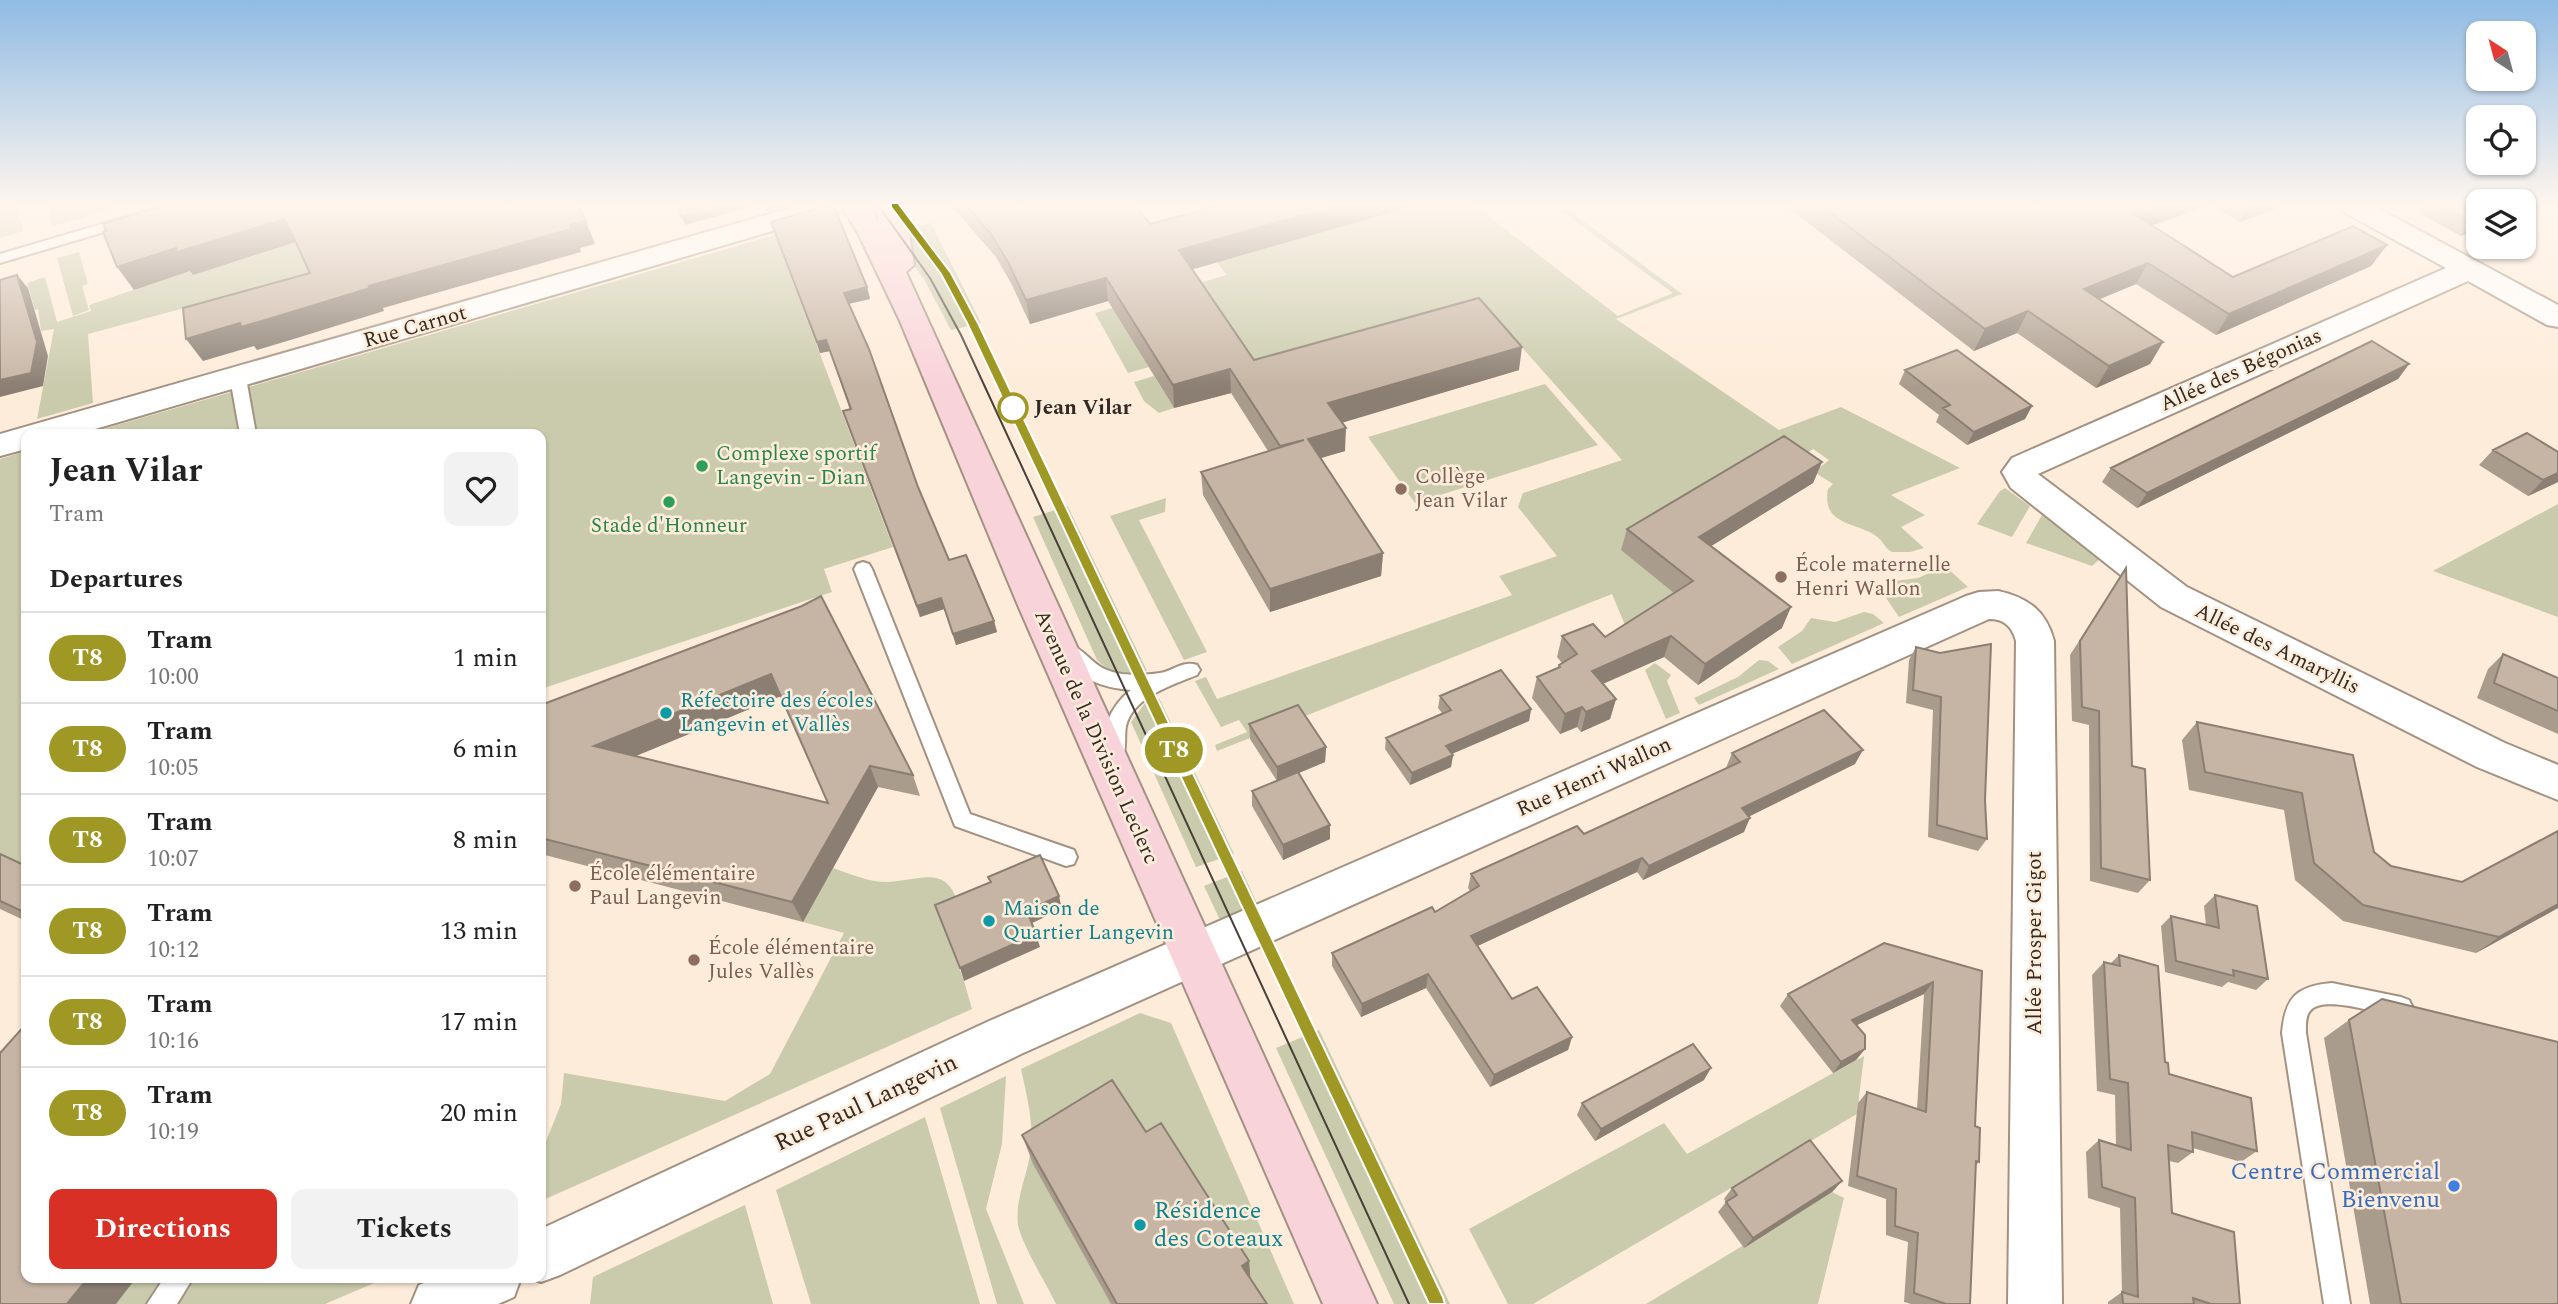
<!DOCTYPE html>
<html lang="en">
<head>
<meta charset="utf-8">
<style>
  :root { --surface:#fff; --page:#f2f2f2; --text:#222; --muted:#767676; --line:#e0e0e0; --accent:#d93025 }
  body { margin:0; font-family:Spectral,serif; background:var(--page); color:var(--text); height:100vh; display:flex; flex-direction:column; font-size:26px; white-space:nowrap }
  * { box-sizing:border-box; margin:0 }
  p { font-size:23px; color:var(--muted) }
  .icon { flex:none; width:38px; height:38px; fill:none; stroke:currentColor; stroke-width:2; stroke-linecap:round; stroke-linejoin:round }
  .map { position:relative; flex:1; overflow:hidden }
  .details { position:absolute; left:21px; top:429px; width:525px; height:854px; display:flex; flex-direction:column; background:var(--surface); border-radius:14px; box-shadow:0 2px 5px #0004 }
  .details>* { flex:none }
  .badge { padding:0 14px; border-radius:23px; font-size:24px; line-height:46px }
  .needle { width:46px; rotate:324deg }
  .fabs { position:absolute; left:2466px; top:21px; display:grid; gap:14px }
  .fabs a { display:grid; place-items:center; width:70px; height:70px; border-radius:14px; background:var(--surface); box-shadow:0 2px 5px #0004; font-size:35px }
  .map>.badge { position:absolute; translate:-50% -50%; box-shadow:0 0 0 4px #fff }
  h2 { padding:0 28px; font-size:26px; line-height:63px }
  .round { display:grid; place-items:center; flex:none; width:74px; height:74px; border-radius:14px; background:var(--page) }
  .headline { display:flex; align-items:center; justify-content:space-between; height:119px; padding:0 28px }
  h1 { font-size:33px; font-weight:700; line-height:52px }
  .button { display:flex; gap:14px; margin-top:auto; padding:14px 28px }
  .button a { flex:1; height:80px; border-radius:14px; background:var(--accent); color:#fff; font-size:28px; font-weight:700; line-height:80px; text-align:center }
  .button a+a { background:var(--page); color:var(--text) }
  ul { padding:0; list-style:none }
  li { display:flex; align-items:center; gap:21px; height:91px; padding:0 28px; border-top:2px solid var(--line) }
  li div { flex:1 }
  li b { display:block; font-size:26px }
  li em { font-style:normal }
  li .badge { min-width:77px; font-weight:700; text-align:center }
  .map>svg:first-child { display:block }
  .green { fill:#c9cbac }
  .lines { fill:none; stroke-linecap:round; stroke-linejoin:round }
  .lane-casing { stroke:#a39282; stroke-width:4 }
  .street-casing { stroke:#a39282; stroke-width:4 }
  .secondary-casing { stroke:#a39282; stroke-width:4 }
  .lane { fill:#fff; fill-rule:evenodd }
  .street { fill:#fff; fill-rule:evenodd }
  .secondary { fill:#f9d3da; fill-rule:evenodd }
  .tram { stroke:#473f38; stroke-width:2 }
  .wall { fill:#aa9c8d; fill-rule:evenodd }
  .shaded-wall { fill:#8b7f73 }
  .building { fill:#c6b5a4; stroke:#8b7f73; stroke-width:2; fill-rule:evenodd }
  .line { fill:#9f9825; stroke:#fff; stroke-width:2 }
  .stop-dot { fill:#fff; stroke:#9f9825; stroke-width:3.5 }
  .leisure-dot { fill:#2e9e5b; stroke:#feecda; stroke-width:2.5 }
  .education-dot { fill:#8d6e63; stroke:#feecda; stroke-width:2.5 }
  .culture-dot { fill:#0f9aa8; stroke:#feecda; stroke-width:2.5 }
  .shop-dot { fill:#3f7fe0; stroke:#feecda; stroke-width:2.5 }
  .labels { text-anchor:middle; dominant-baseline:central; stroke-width:5; stroke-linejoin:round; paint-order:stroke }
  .street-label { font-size:21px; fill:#322b25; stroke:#feecda }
  .stop-label { font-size:21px; font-weight:bold; fill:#322b25; stroke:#feecda; text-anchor:start }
  .leisure-label { font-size:21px; fill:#27864d; stroke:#feecda; text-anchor:start }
  .education-label { font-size:21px; fill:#785e54; stroke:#feecda; text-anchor:start }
  .culture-label { font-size:21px; fill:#0d838f; stroke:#feecda; text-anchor:start }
  .near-street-label { font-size:24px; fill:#322b25; stroke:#feecda }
  .near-shop-label { font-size:24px; fill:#366cbe; stroke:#feecda; text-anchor:end }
  .near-culture-label { font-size:24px; fill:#0d838f; stroke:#feecda; text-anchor:start }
</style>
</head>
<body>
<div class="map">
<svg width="2558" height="1304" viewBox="0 0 2558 1304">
  <rect width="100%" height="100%" fill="#feecda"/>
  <path class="green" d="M0,205H16L23,231L0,238Z
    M47,205H126L53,226Z
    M567,205L88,334L93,403L37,419L54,329L41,331L38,309L35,310L27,283L45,277L57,322L91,311L89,305L163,280L158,263L247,258L274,249L272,242Z
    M1417,205H1474L1618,316L1673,293L1553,205H1562L1682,294L1616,319L1779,430L1841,407L1960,468L1891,495L1925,515L1901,527L1924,548L1910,552H1892C1884,548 1883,540 1876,536C1857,522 1821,526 1828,489L1833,484L1814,472L1829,460L1813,449L1789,466L1622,550L1686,602L1630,637L1612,594L1217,751L1215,745L1247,732L1239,720L1221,727L1195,681L1206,677L1217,699L1512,595L1499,576L1557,556L1518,507L1523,493L1622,460L1509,333L1291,373L1131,337L1149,367L1128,373L1095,313L1227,275L1217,262Z
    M931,223L981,323L951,330L924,279L909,259L903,229Z
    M775,235L893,547L824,569L832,592L541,689V434H86Z
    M79,252L88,284L82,286L89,310L73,316L57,258Z
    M1154,376L1174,408L1159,413L1144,401L1134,382Z
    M1545,384L1598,445L1415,503L1368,437Z
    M26,451V876L0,863V459Z
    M2005,488L2030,506L2012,537L1977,524L2000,491Z
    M1166,498L1165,512L1139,520L1207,652L1184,660L1110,516Z
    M2558,504V617L2433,571Z
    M1068,506V507L1147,671C1127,674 1113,675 1097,660L1033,517Z
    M2042,515L2101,558L2092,566L2026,543Z
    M1945,566L1968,587L1899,617L1882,592L1887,582L1918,578Z
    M1864,612L1873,614L1884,623L1792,664L1778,647L1802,631L1811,618L1835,622Z
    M1759,660L1768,661L1779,669L1699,705L1694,698L1738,677Z
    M1655,663L1671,675L1667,681L1680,713L1666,719L1645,670Z
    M1159,698L1234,854L1196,867L1131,722L1145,703Z
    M833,868C850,874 869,882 887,882C916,881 946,864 957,901L940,919L964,981L972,1009L541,1201V1154L561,1104L564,1073L725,1101L770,1074L844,933L803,922Z
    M1242,871L1261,912L1238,918H1219L1204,886Z
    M1140,1013L1171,1023L1294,1304H1056C1047,1285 1021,1243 1018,1225C1015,1200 1026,1179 1030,1155C1035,1126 1027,1097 1021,1069Z
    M1319,1030L1450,1304H1394L1276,1048Z
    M1864,1056L1857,1114L1533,1304H1508L1469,1229L1664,1123L1687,1154Z
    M0,1073L26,1278H386L325,1304H0Z
    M1006,1076L1002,1144L986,1209L1024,1304H997L940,1108Z
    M925,1117L980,1304H811L776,1190Z
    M1832,1192L1844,1198L1818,1304H1646Z
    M745,1205L773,1304H590L593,1277Z"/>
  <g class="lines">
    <g class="lane-casing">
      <path id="lane" d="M166,205H187L185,208L0,263V254Z
        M238,373L246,378L256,434H240L230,378Z
        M863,562L869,564L872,569L970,814L1074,850L1077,857L1074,864L1066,866L955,826L854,569L857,564Z
        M1070,645C1089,651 1092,670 1122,674C1134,675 1148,675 1160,673C1173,671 1183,660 1197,665L1200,670L1197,675C1172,685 1133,697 1126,726C1124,737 1127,749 1122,759L1115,761L1108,759C1096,735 1112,704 1131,690C1103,688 1074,678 1060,652L1063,647Z
        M2332,983L2401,997L2409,1000L2413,1008L2409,1016L2401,1019C2382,1014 2323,994 2310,1011C2305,1017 2306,1026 2306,1033L2350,1304H2324L2282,1033C2285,998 2296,986 2332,983Z
        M164,1278H193L177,1304H147Z"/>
    </g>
    <g class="street-casing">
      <path id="street" d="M801,205H845L841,211L78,434H26V449L0,456V434Z
        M2338,205H2372L2558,305V327L2547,325L2468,281L2038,474L2187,587L2505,743L2558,765V800L2477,767L2161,607L2011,488L2002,472L2012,458L2446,268L2342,211Z
        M1998,591C2029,598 2046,611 2054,641L2062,1304H2008L2016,641C2012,626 2004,619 1989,619L1021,1054L560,1275L541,1282L530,1278H541V1229L987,1022L1966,596L1979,592Z
        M436,1278H521L514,1297L498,1304H411L419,1285Z"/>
    </g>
    <g class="secondary-casing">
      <path id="secondary" d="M840,205H868L879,222L877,205H905L914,265L906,272L1377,1304H1323L1017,603L900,321L858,233Z"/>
    </g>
    <use href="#lane" class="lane"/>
    <use href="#street" class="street"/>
    <use href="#secondary" class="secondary"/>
    <path class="tram" d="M878,205L930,278L961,335L1409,1304
      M895,205L946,273L973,323L1436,1304"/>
  </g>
  <path class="wall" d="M951,205H1135L1150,224L1202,210L1198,205H1417L1192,269L1254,360L1519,370L1342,422L1345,451L1321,458L1383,553L1381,576L1270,612L1203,495L1201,472L1268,451L1231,393L1174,408L1108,301L1030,324L1012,285L996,257Z
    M1785,205H2210L2151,226L2233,277L2387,245L2371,266L2216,335L2136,284L2100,299L2163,342L2150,364L2096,388L2017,333L1974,351Z
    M2211,205H2279L2277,208L2240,222Z
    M2422,205H2478V229L2461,236L2417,212Z
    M771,222L867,287L870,299L849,304L918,487L949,560L994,621L997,632L956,645L944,609L920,617L847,423L843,411L850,410L830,351L820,353Z
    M2409,364L2398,379L2137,508L2102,482L2111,468Z
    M1905,370L2032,406L2025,419L1967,445L1936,422L1939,415L1899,384Z
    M2493,450L2558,482L2528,496L2479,465Z
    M1822,462L1813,483L1711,546L1782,628L1698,685L1664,657L1603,684L1616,699L1610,719L1581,732L1577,727L1560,734L1532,698L1537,677L1558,668L1559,665L1562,663L1557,657L1562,636L1605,637L1674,593L1621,550L1627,529Z
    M2117,582L2132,766L2150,880L2138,893L2090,881L2089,725L2072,721L2070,655Z
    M802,606L913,775L920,796L878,787L803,922L541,854V705ZM781,696L828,803L635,756Z
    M1916,647L1940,653L1985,800L1987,839L1978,851L1928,837L1933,710L1906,703L1909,660Z
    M2503,654L2558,678V734L2477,698L2488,669Z
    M1440,696L1531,709L1529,721L1452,754L1453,755L1451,767L1410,785L1385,749L1386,738L1442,713L1438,708Z
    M2197,722L2353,755L2374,852L2391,866L2462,882L2558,831V908L2476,953L2343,921L2295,880L2284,810L2189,790L2182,740Z
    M1249,724L1326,747L1325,762L1299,773L1330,839L1283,860L1252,806V791L1277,781L1250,739Z
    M1732,753L1855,764L1749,816L1744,832L1643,880L1637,872L1477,946L1512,999L1572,1037L1568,1050L1490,1087L1426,988L1361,1017L1332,966V953L1435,912L1470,891L1468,888L1471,874L1584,834L1726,768Z
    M0,854L26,866V921L0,909Z
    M2215,895L2268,979L2256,990L2228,982L2222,987L2165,972L2161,926L2171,916L2206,925L2204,906Z
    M2119,955L2169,1074L2257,1151L2241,1162L2193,1148V1152L2178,1163L2169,1161L2172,1213L2240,1304H2108V1302L2122,1292L2120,1208L2088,1198L2086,1152L2099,1140L2116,1146L2115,1095L2097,1091L2092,975L2104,962L2110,964Z
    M1982,971L1975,1126L1979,1162L1976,1165L1970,1304H1911L1904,1302L1908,1242L1886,1235V1199L1848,1186L1858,1103L1867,1092L1917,1109L1924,994L1857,1025L1865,1049L1856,1060L1833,1073L1780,1006L1788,994Z
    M2349,1020L2558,1304H2370L2324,1038Z
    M1704,1080L1595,1141L1577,1115L1582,1103Z
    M1146,1132L1249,1261L1250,1278L1267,1304H1111L1033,1164L1022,1135Z
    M1842,1181L1832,1192L1744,1248L1718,1212L1726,1202L1724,1199L1732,1188Z"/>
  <path class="shaded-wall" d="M726,205H756L685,225L682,217Z
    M764,205H792L766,212Z
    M1338,205H1417L1180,273L1179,250Z
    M2161,205H2210L2122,236L2134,214Z
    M2250,205H2279L2277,208L2240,222Z
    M285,219L299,241L193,275L190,271L134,290L117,267L176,248Z
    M2478,219V229L2461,236L2471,222Z
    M586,221L595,244L580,248L581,252L383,308L384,311L297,338L257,350L254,346L203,361L186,339Z
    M2387,245L2371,266L2216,335L2229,314Z
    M2148,263L2136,284L2073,310L2084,289Z
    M17,275L28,288L48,356L43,386L0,397V380Z
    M1106,278L1108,301L1030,324L1026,300Z
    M867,287L870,299L847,304L844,293Z
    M2028,311L2017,333L1974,351L1985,329Z
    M826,340L830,351L820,353L817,342Z
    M2163,342L2150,364L2096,388L2109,366Z
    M1522,347L1519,370L1328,427V403Z
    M2409,364L2398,379L2137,508L2147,493Z
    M1230,369L1231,393L1174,408L1173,385Z
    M2032,406L2025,419L1967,445L1974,432Z
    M1346,428L1345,451L1307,462L1308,439Z
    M1822,462L1813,483L1692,558L1699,537Z
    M2558,473V482L2528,496L2543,480Z
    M1383,553L1381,576L1270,612V589Z
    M941,598L944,609L920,617L917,606Z
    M1791,607L1782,628L1698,685L1705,664Z
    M994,621L997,632L956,645L953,634Z
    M1671,636L1664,657L1586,691L1592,671Z
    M771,674L781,696L607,768L594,746Z
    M1616,699L1610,719L1581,732L1586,712Z
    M1582,707L1577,727L1560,734L1565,714Z
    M1531,709L1529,721L1444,757L1446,746Z
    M1326,747L1325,762L1277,782V767Z
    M1863,750L1855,764L1736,823L1742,808Z
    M1453,755L1451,767L1410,785L1412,773Z
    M870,766L878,787L803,922L792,902Z
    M1750,818L1744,832L1643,880L1649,866Z
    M1330,825V839L1283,860V845Z
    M1642,858L1637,872L1469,950L1471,936Z
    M1059,896L1062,909L1030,924L1027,911Z
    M2558,904V908L2476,953L2499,937Z
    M1036,934L1040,947L964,981L960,968Z
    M1428,974L1426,988L1361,1017L1362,1004Z
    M1933,982L1924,994L1844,1031L1852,1020Z
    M1572,1037L1568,1050L1490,1087L1494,1075Z
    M1865,1049L1856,1060L1833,1073L1841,1062Z
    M1711,1068L1704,1080L1595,1141L1601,1129Z
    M1842,1181L1832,1192L1744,1248L1753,1238Z
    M1249,1261L1251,1286L1242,1266Z
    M88,1278H136L116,1304H67Z"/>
  <path class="building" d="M166,205H578L586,221L570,225L571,229L369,286L370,288L282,315L241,327L240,323L186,339L183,308L310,273L285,219L177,252L176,248L117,267L103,232L106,231L103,224Z
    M676,205H726L682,217Z
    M966,205H1135L1150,224L1217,206L1216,205H1338L1179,250L1254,360L1479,298L1522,347L1328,403L1346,428L1308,439L1383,553L1270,589L1201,472L1304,440L1280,446L1230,369L1173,385L1106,278L1026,300L1008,262L991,234Z
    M1820,205H2161L2134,214L2233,277L2353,226L2387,245L2229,314L2148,263L2084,289L2163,342L2109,366L2028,311L1985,329Z
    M2437,205H2478V219L2471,222Z
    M825,206L835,209L867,287L844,293L869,349L918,487L949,560L966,555L994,621L953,634L941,598L917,606L843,411L851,409L826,340L817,342L771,222Z
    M17,275L37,342L31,373L0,380V280Z
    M2372,341L2409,364L2147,493L2111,468Z
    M1957,350L2032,406L1974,432L1943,408L1950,405L1905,370Z
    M2527,433L2558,452V473L2543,480L2493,450Z
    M1784,436L1822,462L1699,537L1791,607L1705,664L1671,636L1592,671L1616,699L1586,712L1582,707L1565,714L1537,677L1560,667L1559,665L1577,654L1562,636L1593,624L1605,637L1693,581L1627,529Z
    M2126,568L2132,766L2145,769L2150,880L2101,868L2099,711L2082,707L2080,641Z
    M821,596L913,775L870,766L792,902L541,838V705L802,606ZM771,674L828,803L594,746Z
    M1991,644L1985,800L1987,839L1937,825L1941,697L1913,690L1916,647L1940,653Z
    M2503,654L2558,678V711L2494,683Z
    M1501,670L1531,709L1446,746L1453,755L1412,773L1386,738L1451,710L1440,696Z
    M1298,705L1326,747L1277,767L1249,724Z
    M1824,710L1863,750L1742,808L1750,818L1649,866L1642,858L1471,936L1512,999L1537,987L1572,1037L1494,1075L1428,974L1362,1004L1332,953L1432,907L1435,912L1479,886L1471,874L1577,826L1584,834L1740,762L1732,753Z
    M2197,722L2353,755L2374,852L2391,866L2462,882L2558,831V904L2499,937L2363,905L2314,863L2302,793L2205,772Z
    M1298,772L1330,825L1283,845L1252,791Z
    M0,854L26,866V913L0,901Z
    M1040,855L1059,896L1027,911L1036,934L960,968L935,905L991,882L988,877Z
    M2215,895L2257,906L2268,979L2233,970L2234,976L2176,961L2171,916L2219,928Z
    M1884,943L1982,971L1975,1126L1980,1128L1979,1162L1976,1161L1970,1304H1946L1914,1293L1918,1233L1895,1226L1896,1189L1857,1176L1867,1092L1926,1112L1933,982L1852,1020L1865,1035V1049L1841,1062L1788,994Z
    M2119,955L2158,966L2165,1062L2168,1063L2169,1074L2251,1098L2257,1151L2192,1132L2193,1152L2168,1145L2172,1213L2234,1232L2240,1304H2211L2193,1298L2194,1304H2123L2122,1292L2138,1297L2135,1198L2102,1187L2099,1140L2131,1150L2128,1083L2110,1079L2104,962L2120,966Z
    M2382,999L2558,1042V1304H2401L2349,1020Z
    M26,1024V1278H88L67,1304H0V1053Z
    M1693,1044L1711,1068L1601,1129L1582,1103Z
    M1112,1080L1146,1132L1161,1123L1249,1261L1242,1266L1267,1304H1117L1022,1135Z
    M1810,1140L1842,1181L1753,1238L1726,1202L1737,1195L1732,1188Z"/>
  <linearGradient id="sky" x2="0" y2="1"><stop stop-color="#90bbe4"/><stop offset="0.53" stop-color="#fff6ee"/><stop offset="1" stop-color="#fff6ee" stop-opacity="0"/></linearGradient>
  <rect width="2558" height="387" fill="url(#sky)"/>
  <path class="line" d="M891,203H898L951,273L978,323L1443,1297L1445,1304H1429L967,323L941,274L891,207Z"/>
  <circle class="stop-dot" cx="1013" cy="408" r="14"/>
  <g class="leisure-dot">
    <circle cx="702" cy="466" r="7"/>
    <circle cx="669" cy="502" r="7"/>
  </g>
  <g class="education-dot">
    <circle cx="1401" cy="489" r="7"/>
    <circle cx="1781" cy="577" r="7"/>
    <circle cx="575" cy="886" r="7"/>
    <circle cx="694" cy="960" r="7"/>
  </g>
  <g class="culture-dot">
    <circle cx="666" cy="713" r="7"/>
    <circle cx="989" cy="921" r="7"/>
    <circle cx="1140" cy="1225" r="7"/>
  </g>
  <circle class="shop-dot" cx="2454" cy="1186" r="7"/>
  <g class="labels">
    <g class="street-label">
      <text transform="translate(415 327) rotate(-16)">Rue Carnot</text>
      <text transform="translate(2241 370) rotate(-24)">Allée des Bégonias</text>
      <text transform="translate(2277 649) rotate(26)">Allée des Amaryllis</text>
      <text transform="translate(1096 737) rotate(66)">Avenue de la Division Leclerc</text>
      <text transform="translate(1594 777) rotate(-24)">Rue Henri Wallon</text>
      <text transform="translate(2035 943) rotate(-90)">Allée Prosper Gigot</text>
    </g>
    <g class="stop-label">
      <text x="1034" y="408">Jean Vilar</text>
    </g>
    <g class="leisure-label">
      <text x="716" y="454">Complexe sportif<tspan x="716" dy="24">Langevin - Dian</tspan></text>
      <text x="669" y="526" text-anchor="middle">Stade d'Honneur</text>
    </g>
    <g class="education-label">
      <text x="1415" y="477">Collège<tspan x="1415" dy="24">Jean Vilar</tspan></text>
      <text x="1795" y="565">École maternelle<tspan x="1795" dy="24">Henri Wallon</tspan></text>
      <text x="589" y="874">École élémentaire<tspan x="589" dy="24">Paul Langevin</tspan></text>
      <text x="708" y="948">École élémentaire<tspan x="708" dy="24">Jules Vallès</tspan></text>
    </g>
    <g class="culture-label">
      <text x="680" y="701">Réfectoire des écoles<tspan x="680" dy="24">Langevin et Vallès</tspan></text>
      <text x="1003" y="909">Maison de<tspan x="1003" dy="24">Quartier Langevin</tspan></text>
    </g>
    <g class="near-street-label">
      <text transform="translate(866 1103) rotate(-25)">Rue Paul Langevin</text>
    </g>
    <g class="near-shop-label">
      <text x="2440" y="1172">Centre Commercial<tspan x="2440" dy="28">Bienvenu</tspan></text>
    </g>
    <g class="near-culture-label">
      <text x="1154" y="1211">Résidence<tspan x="1154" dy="28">des Coteaux</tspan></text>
    </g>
  </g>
</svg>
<div class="fabs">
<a><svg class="needle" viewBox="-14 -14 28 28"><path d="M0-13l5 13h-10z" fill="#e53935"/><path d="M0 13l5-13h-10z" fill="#767676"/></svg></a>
<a><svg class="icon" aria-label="locate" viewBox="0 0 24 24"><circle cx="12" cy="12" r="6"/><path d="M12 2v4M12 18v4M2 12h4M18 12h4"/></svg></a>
<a><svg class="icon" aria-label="layers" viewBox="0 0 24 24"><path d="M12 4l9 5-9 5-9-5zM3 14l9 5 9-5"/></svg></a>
</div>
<b class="badge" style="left:1174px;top:750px;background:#9f9825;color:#fff">T8</b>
<section class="details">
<div class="headline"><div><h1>Jean Vilar</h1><p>Tram</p></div><a class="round"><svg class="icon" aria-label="heart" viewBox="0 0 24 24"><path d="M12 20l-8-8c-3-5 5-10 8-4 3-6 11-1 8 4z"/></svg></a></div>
<h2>Departures</h2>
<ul>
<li><span class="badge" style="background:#9f9825;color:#fff">T8</span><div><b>Tram</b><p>10:00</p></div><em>1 min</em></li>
<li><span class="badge" style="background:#9f9825;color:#fff">T8</span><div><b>Tram</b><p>10:05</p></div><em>6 min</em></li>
<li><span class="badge" style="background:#9f9825;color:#fff">T8</span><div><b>Tram</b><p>10:07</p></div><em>8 min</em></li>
<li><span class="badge" style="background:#9f9825;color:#fff">T8</span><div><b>Tram</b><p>10:12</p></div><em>13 min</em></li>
<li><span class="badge" style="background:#9f9825;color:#fff">T8</span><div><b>Tram</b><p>10:16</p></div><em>17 min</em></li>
<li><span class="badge" style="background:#9f9825;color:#fff">T8</span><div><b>Tram</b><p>10:19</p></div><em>20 min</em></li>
</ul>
<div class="button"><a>Directions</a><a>Tickets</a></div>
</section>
</div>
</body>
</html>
